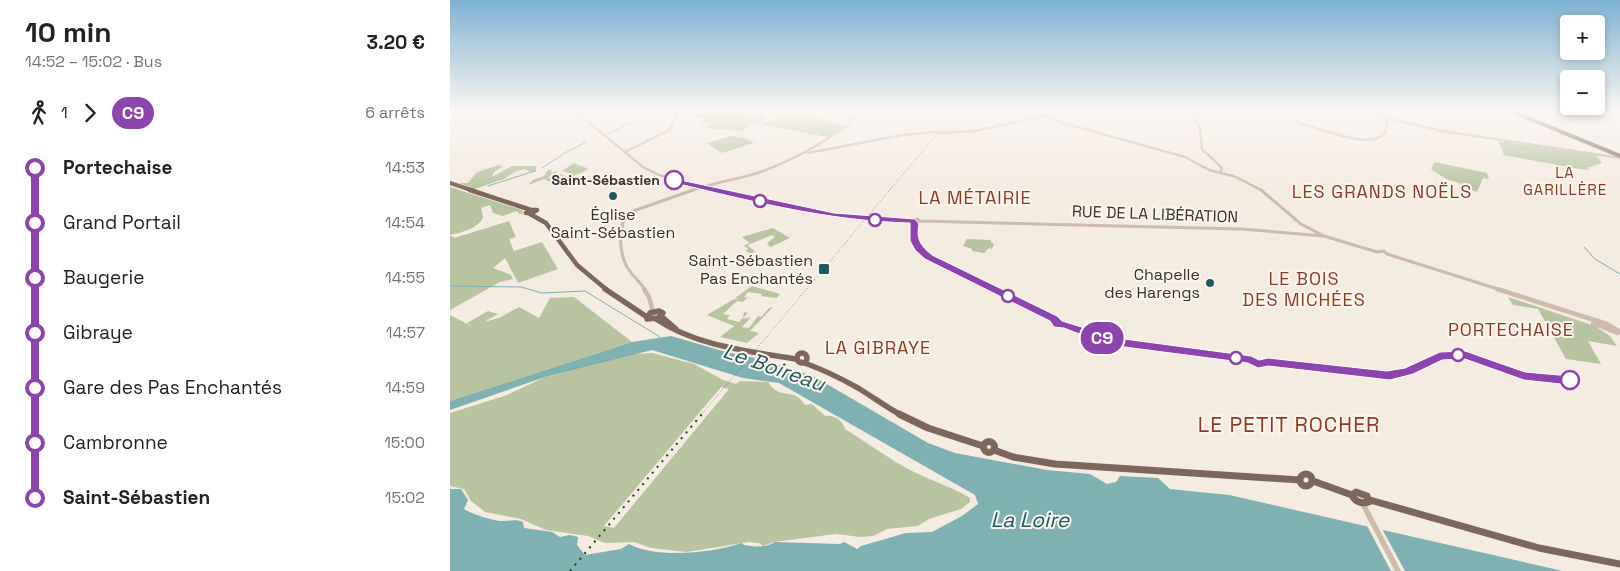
<!DOCTYPE html>
<html lang="fr">
<head>
<meta charset="utf-8">
<style>
  :root { --surface:#fff; --page:#f2f2f2; --text:#222; --muted:#767676 }
  body { margin:0; font-family:"Space Grotesk",sans-serif; background:var(--page); color:var(--text); height:100vh; display:flex; flex-direction:column; font-size:19px; white-space:nowrap }
  * { box-sizing:border-box; margin:0 }
  p { font-size:16px; color:var(--muted) }
  .icon { flex:none; width:28px; height:28px; fill:none; stroke:currentColor; stroke-width:2; stroke-linecap:round; stroke-linejoin:round }
  .map { position:relative; flex:1; overflow:hidden }
  .side { display:flex; flex-direction:column; background:var(--surface); width:450px }
  .side>* { flex:none }
  .badge { padding:0 10px; border-radius:16px; font-size:18px; line-height:32px }
  .tools { position:absolute; left:1110px; top:15px; display:grid; gap:10px }
  .tools a { display:grid; place-items:center; width:45px; height:45px; border-radius:5px; background:var(--surface); box-shadow:0 2px 8px #0003; font-size:25px }
  .map>.badge { position:absolute; translate:-50% -50%; box-shadow:0 0 0 2px #fff }
  .legs { display:flex; align-items:center; gap:8px; height:55px; padding:0 25px; font-size:16px }
  .legs p { margin-inline-start:auto }
  .overview { display:flex; align-items:center; justify-content:space-between; height:85px; padding:0 25px }
  h1 { font-size:28px; font-weight:800; line-height:38px }
  ul { padding:0 25px; list-style:none }
  li { display:flex; align-items:center; gap:18px; height:55px; font-size:19px }
  li i { display:grid; place-items:center; width:8px; height:100%; margin:0 6px; background:currentColor }
  li i::after { content:''; width:12px; height:12px; margin:-6px; border:4px solid; border-radius:50%; background:var(--surface) }
  li p { margin-inline-start:auto }
  li:first-child i { background:linear-gradient(#0000 50%,currentColor 0) }
  li:last-child i { background:linear-gradient(currentColor 50%,#0000 0) }
  main { display:flex; flex:1; min-height:0 }
  .map>svg:first-child { display:block }
  .green { fill:#b8c4a0; fill-rule:evenodd }
  .water { fill:#7fb0b2 }
  .pier { fill:#f4ebe1 }
  .lines { fill:none; stroke-linecap:round; stroke-linejoin:round }
  .stream { stroke:#7fb0b2; stroke-width:1 }
  .minor-far3 { stroke:#cdbbac; stroke-width:2.5 }
  .minor-far2 { stroke:#cdbbac; stroke-width:3 }
  .minor-far1 { stroke:#cdbbac; stroke-width:4.5 }
  .minor { stroke:#cdbbac; stroke-width:5.5 }
  .major-far3 { stroke:#7d675c; stroke-width:4 }
  .major-far2 { stroke:#7d675c; stroke-width:4.5 }
  .major-far1 { stroke:#7d675c; stroke-width:5.5 }
  .major { stroke:#7d675c; stroke-width:7 }
  .rail-far1 { stroke:#3b302b; stroke-width:1; stroke-dasharray:0.5 2.5; stroke-linecap:butt }
  .rail { stroke:#3b302b; stroke-width:2; stroke-dasharray:2 5.5; stroke-linecap:butt }
  .minor-bridge-far1 { stroke:#cdbbac; stroke-width:2.5 }
  .minor-bridge { stroke:#cdbbac; stroke-width:3 }
  .line-1 { fill:#8e44ad; stroke:#fff }
  .stop-1-dot { fill:#fff; stroke:#8e44ad; stroke-width:2.5 }
  .poi-dot { fill:#1f5a5e; stroke:#fbf5ee; stroke-width:2 }
  .labels { text-anchor:middle; dominant-baseline:central; stroke-width:4; stroke-linejoin:round; paint-order:stroke }
  .far-stop-label { font-size:14px; font-weight:bold; fill:#3b302b; stroke:#fbf5ee; text-anchor:end }
  .far-neighbourhood-label { font-size:15px; letter-spacing:1px; fill:#8c3b22; stroke:#fbf5ee }
  .poi-label { font-size:16px; fill:#3b302b; stroke:#fbf5ee; text-anchor:end }
  .street-label { font-size:16px; fill:#3b302b; stroke:#fbf5ee }
  .neighbourhood-label { font-size:18px; letter-spacing:1px; fill:#8c3b22; stroke:#fbf5ee }
  .near-water-label { font-size:21px; font-style:italic; fill:#1f5a5e; stroke:#fbf5ee }
  .near-neighbourhood-label { font-size:21px; letter-spacing:1px; fill:#8c3b22; stroke:#fbf5ee }
</style>
</head>
<body>
<main>
<section class="side">
<div class="overview"><div><h1>10 min</h1><p>14:52 – 15:02 · Bus</p></div><b>3.20 €</b></div>
<div class="legs"><svg class="icon" aria-label="walk" viewBox="0 0 24 24"><circle cx="13" cy="4" r="2"/><path d="M13 8l-2 6 4 7M11 14l-3 7M7 12l3-4h3l4 4"/></svg>1<svg class="icon" aria-label="forward" viewBox="0 0 24 24"><path d="M9 5l7 7-7 7"/></svg><b class="badge" style="background:#8e44ad;color:#fff">C9</b><p>6 arrêts</p></div>
<ul>
<li><i style="color:#8e44ad"></i><b>Portechaise</b><p>14:53</p></li>
<li><i style="color:#8e44ad"></i><span>Grand Portail</span><p>14:54</p></li>
<li><i style="color:#8e44ad"></i><span>Baugerie</span><p>14:55</p></li>
<li><i style="color:#8e44ad"></i><span>Gibraye</span><p>14:57</p></li>
<li><i style="color:#8e44ad"></i><span>Gare des Pas Enchantés</span><p>14:59</p></li>
<li><i style="color:#8e44ad"></i><span>Cambronne</span><p>15:00</p></li>
<li><i style="color:#8e44ad"></i><b>Saint-Sébastien</b><p>15:02</p></li>
</ul>
</section>
<div class="map">
<svg width="1170" height="571" viewBox="0 0 1170 571">
  <rect width="100%" height="100%" fill="#f4ebe1"/>
  <path class="green" d="M252,111H281L314,115L312,117L315,120L301,124L293,131L254,128L261,123H250L255,118H244L242,114Z
    M347,113L395,126L378,137L308,124Z
    M281,136L295,138L304,143L272,153L257,143Z
    M1048,141L1146,155L1152,163L1137,168L1141,170L1129,169L1054,155Z
    M985,162L1037,173L1039,179L1033,178L1027,192L1014,188L1015,185L996,179L981,169Z
    M124,163L139,169C125,176 117,178 103,183L94,179L78,185L83,180L94,176L98,170H102L100,173L108,171L96,179L110,174L115,176L122,174L112,171Z
    M49,165L52,167L44,172L42,177L62,166H86V172H80L75,169L66,171L54,179L25,189L9,183H18L27,172Z
    M0,187L72,210L74,213L70,214L66,211L53,216L43,213L40,205L31,208L33,218C27,229 12,232 0,235Z
    M59,221L66,237L59,239L64,251L92,242L108,269L68,283L55,258L43,268L61,275L63,279L50,282L0,310V236H2L4,238Z
    M323,228L340,238L312,251L320,247L317,243L325,237L322,235L298,245V246L305,251L301,254L296,251L298,248L293,246L300,243L292,237Z
    M517,239L541,240V242L544,244L542,249L539,248L534,253L522,251V249L513,246Z
    M302,286L330,294L327,298L311,296L312,294L298,292L294,297L308,299L297,298L293,302L287,301L273,314L280,315L277,319L289,322L293,317L294,312L298,313L292,319L301,317L292,327L299,328L308,316L311,317L319,308L323,307L300,331L309,333L297,343L270,337L284,326L257,315L284,299H290L285,298Z
    M124,297L182,342L0,401V315L23,327L17,323L38,311L48,314L34,322L49,318L69,307L89,318L100,298Z
    M1058,297L1145,326L1160,336L1167,346L1138,341L1151,364L1116,359L1088,309L1063,305Z
    M202,353L244,364L273,380L286,384L290,381L318,382C320,384 321,387 323,388C333,398 344,388 355,405L362,404L375,416C385,415 392,420 395,429C418,443 440,460 464,472C480,480 507,489 520,498V502L511,509L479,519L468,526L437,529L423,536L410,537L386,534L324,542L313,546L309,543L299,542L237,552L201,548L184,542L155,543L138,536L96,530L71,519L35,512L21,501L14,489L0,486V413L57,395L95,377L183,354ZM271,387L279,389L164,528L154,526Z"/>
  <path class="water" d="M221,336L276,352L314,360L363,376L478,443L505,453L597,470L640,474L657,484L666,482L670,476L708,478L720,489L779,495L1113,571H0V489H11L18,500L14,509C19,513 46,522 53,521C61,521 64,519 73,522L74,528L102,532L110,537L120,535L128,537L127,545L135,555L171,549L179,544C207,559 262,553 292,543L294,545C305,547 315,548 325,542L390,544L394,542L407,549L411,546L456,533L482,532L512,516L528,504L525,495L329,383L293,378L202,350L95,377L0,410V401L182,342Z"/>
  <path class="pier" d="M916,524L931,527L955,571H941Z"/>
  <g class="lines">
    <path class="stream" d="M194,117L203,111
      M157,134L193,118
      M113,154L136,142
      M92,168L112,155
      M38,186L85,171
      M1134,247L1145,259L1170,274
      M0,286L71,287L92,293L135,291L210,337"/>
    <path class="minor-far3" d="M125,111L193,167L209,175L272,191
      M584,111L613,123L735,157L759,170L783,176
      M746,111L744,120L750,128L752,149L772,168L771,171
      M844,111L848,123C866,126 927,154 936,130C937,127 937,121 937,118
      M908,111L992,131L1170,158
      M493,133L524,131L585,118L641,111
      M175,152L219,130L230,111
      M358,153L452,135L484,132
      M782,175L813,191
      M240,191C262,183 285,180 307,173C341,162 371,144 400,124V121L412,111"/>
    <path class="minor-far2" d="M267,190L359,211L410,218
      M811,190L851,224L874,236
      M467,219L470,221L465,224L462,221Z
      M422,220L462,221
      M470,221L791,229L874,236L927,252L934,251L937,254L1051,290
      M195,290C190,281 180,274 176,265C168,247 170,232 175,214L243,190"/>
    <path class="minor-far1" d="M194,289L199,297L203,312
      M1047,289L1157,324L1170,332
      M1143,323L1167,333"/>
    <path class="minor" d="M913,504L948,571"/>
    <path class="major-far3" d="M1061,111L1170,156
      M0,183L24,191"/>
    <path class="major-far2" d="M20,190L81,210
      M79,210H87L82,213H76Z
      M80,214L96,223L127,265L157,290"/>
    <path class="major-far1" d="M155,289L197,317
      M209,311L213,313L208,318L197,319L200,313Z
      M211,316L226,329
      M206,319C246,346 298,351 345,359
      M347 358a5 5 0 1 1 10 0a5 5 0 1 1-10 0Z
      M351,362C370,368 390,378 408,388C423,397 436,407 451,415"/>
    <path class="major" d="M449,414L478,428L533,446
      M533.5 447a5.5 5.5 0 1 1 11 0a5.5 5.5 0 1 1-11 0Z
      M544,450L563,457L605,464L850,480
      M850 480a6 6 0 1 1 12 0a6 6 0 1 1-12 0Z
      M863,481L902,495
      M906,492L917,496L919,502C912,504 905,502 902,495Z
      M920,500L1089,548L1170,564"/>
    <path class="rail-far1" d="M251,415L506,111"/>
    <path class="rail" d="M120,571L252,414"/>
    <path class="minor-bridge-far1" d="M484,132L493,133"/>
    <path class="minor-bridge" d="M410,218L422,220"/>
  </g>
  <linearGradient id="sky" x2="0" y2="1"><stop stop-color="#7eb2d2"/><stop offset="0.58" stop-color="#faf6f2"/><stop offset="1" stop-color="#faf6f2" stop-opacity="0"/></linearGradient>
  <rect width="1170" height="191" fill="url(#sky)"/>
  <path class="line-1" d="M221,178L384,213L465,219L469,224C466,239 470,245 482,255L607,316L612,321L667,338L801,356L809,360L818,358L937,371L955,368L990,352L1015,351L1075,372L1120,376L1126,380L1120,385L1074,380L1015,359L992,360L963,374L940,380L818,366L808,368L798,363L667,346L637,337L614,328L604,327L600,321L475,259L465,250L460,241V223C378,221 300,201 221,182Z"/>
  <g class="stop-1-dot">
    <circle cx="224" cy="180" r="9"/>
    <circle cx="310" cy="201" r="6"/>
    <circle cx="425" cy="220" r="6"/>
    <circle cx="558" cy="296" r="6"/>
    <circle cx="1008" cy="355" r="6"/>
    <circle cx="786" cy="358" r="6"/>
    <circle cx="1120" cy="380" r="9"/>
  </g>
  <g class="poi-dot">
    <circle cx="163" cy="196" r="5"/>
    <rect x="368" y="263" width="12" height="12" rx="2.5"/>
    <circle cx="760" cy="283" r="5"/>
  </g>
  <g class="labels">
    <g class="far-stop-label">
      <text x="210" y="180">Saint-Sébastien</text>
    </g>
    <g class="far-neighbourhood-label">
      <text x="1115" y="172">LA<tspan x="1115" dy="17">GARILLÈRE</tspan></text>
    </g>
    <g class="poi-label">
      <text x="163" y="214" text-anchor="middle">Église<tspan x="163" dy="18">Saint-Sébastien</tspan></text>
      <text x="363" y="260">Saint-Sébastien<tspan x="363" dy="18">Pas Enchantés</tspan></text>
      <text x="750" y="274">Chapelle<tspan x="750" dy="18">des Harengs</tspan></text>
    </g>
    <g class="street-label">
      <text transform="translate(705 214) rotate(2)">RUE DE LA LIBÉRATION</text>
    </g>
    <g class="neighbourhood-label">
      <text x="932" y="191">LES GRANDS NOËLS</text>
      <text x="525" y="197">LA MÉTAIRIE</text>
      <text x="854" y="278">LE BOIS<tspan x="854" dy="21">DES MICHÉES</tspan></text>
      <text x="1061" y="329">PORTECHAISE</text>
      <text x="428" y="347">LA GIBRAYE</text>
    </g>
    <g class="near-water-label">
      <text transform="translate(324 367) rotate(19)">Le Boireau</text>
      <text x="580" y="519">La Loire</text>
    </g>
    <g class="near-neighbourhood-label">
      <text x="839" y="424">LE PETIT ROCHER</text>
    </g>
  </g>
</svg>
<div class="tools">
<a>+</a>
<a>−</a>
</div>
<b class="badge" style="left:652px;top:338px;background:#8e44ad;color:#fff">C9</b>
</div>
</main>
</body>
</html>
